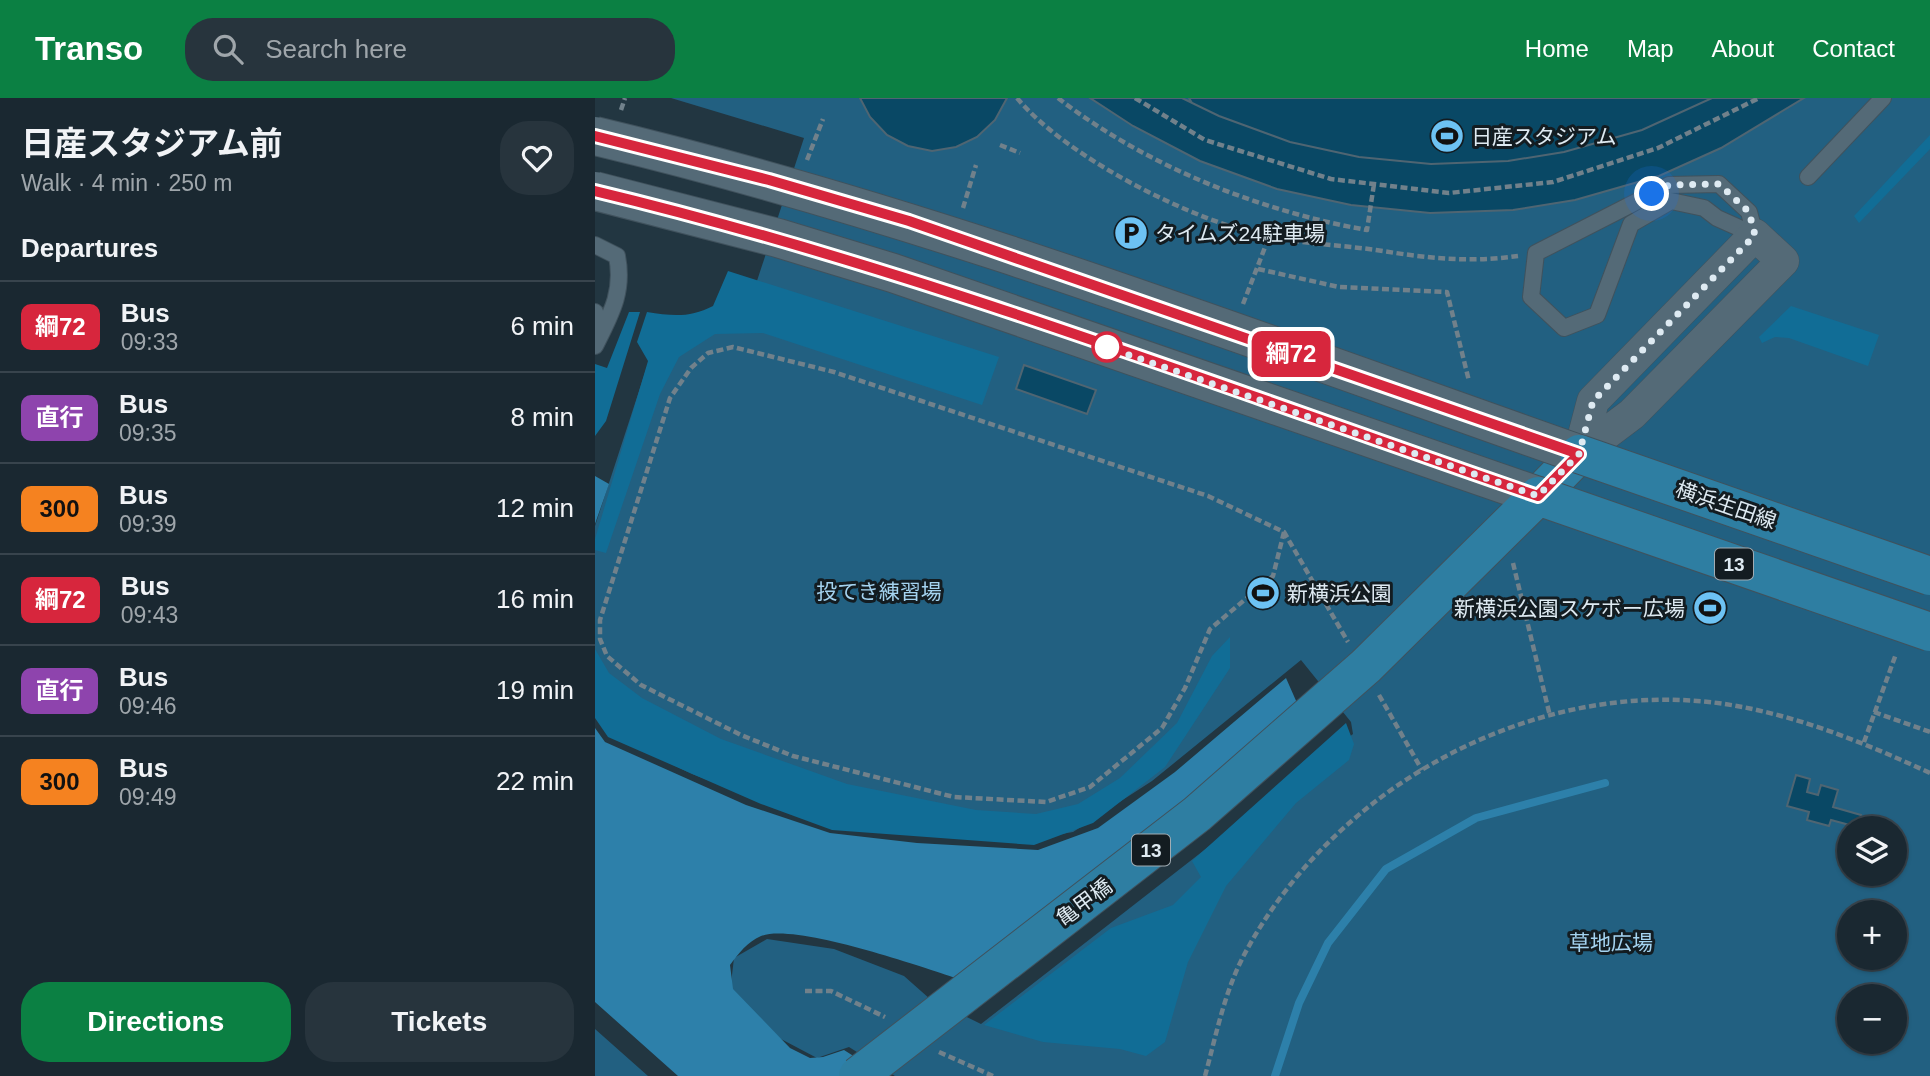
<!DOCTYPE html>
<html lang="en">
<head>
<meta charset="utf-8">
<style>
  :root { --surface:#1a2831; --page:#27343d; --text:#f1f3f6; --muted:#9fa6ab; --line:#38444d; --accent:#0b8043 }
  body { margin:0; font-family:Helvetica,"Noto Sans JP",sans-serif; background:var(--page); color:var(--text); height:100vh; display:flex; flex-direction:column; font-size:26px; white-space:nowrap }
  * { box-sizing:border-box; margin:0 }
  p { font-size:23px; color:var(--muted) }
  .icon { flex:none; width:38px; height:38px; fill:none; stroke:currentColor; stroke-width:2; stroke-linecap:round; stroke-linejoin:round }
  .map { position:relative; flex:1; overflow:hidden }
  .side { display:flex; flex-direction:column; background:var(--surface); width:595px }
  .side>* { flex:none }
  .badge { padding:0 14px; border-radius:10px; font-size:24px; line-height:46px }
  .buttons { position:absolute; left:1242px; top:718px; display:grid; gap:14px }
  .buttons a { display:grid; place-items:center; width:70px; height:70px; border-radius:50%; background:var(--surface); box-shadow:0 2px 5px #0004,0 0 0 2px var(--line); font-size:35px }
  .you { position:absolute; width:35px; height:35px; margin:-18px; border:5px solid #fff; border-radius:50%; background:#1a73e8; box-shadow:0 0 0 10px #1a73e833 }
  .map>.badge { position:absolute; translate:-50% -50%; box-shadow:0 0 0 4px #fff }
  h2 { padding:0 21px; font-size:26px; line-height:63px }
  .round { display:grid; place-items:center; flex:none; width:74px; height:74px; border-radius:28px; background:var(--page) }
  .overview { display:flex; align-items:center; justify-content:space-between; height:119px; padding:0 21px }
  h1 { font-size:33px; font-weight:700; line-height:52px }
  .action { display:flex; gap:14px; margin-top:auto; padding:14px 21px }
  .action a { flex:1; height:80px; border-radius:28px; background:var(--accent); color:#fff; font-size:28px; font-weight:700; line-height:80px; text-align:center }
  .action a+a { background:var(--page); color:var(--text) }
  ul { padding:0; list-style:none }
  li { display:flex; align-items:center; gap:21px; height:91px; padding:0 21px; border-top:2px solid var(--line) }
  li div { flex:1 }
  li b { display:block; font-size:26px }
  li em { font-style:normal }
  li .badge { min-width:77px; font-weight:700; text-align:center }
  header { display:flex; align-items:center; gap:42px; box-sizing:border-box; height:98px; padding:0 35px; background:var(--accent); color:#fff }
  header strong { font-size:33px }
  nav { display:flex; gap:38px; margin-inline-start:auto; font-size:24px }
  .search { width:490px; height:63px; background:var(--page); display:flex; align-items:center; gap:18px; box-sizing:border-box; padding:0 24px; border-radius:28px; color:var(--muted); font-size:26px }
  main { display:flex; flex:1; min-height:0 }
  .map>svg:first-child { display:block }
  .green { fill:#226081; fill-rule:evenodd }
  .forest { fill:#116d96 }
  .water { fill:#2d80aa }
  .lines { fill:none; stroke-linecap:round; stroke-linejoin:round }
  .stream { stroke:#2d80aa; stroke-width:8 }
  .building { fill:#094865; stroke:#4f6572; stroke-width:2 }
  .lane-casing { stroke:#40525d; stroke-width:18 }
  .street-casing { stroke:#40525d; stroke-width:33 }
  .primary-casing { stroke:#40525d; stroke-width:40 }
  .path { stroke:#71818b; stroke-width:4.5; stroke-dasharray:7 3.5; stroke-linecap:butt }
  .lane { stroke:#546a77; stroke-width:16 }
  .street { stroke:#546a77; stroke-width:32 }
  .primary { stroke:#2e7ea2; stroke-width:38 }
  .secondary-bridge-casing { stroke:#40525d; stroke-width:40; stroke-linecap:butt }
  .primary-bridge-casing { stroke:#40525d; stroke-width:40; stroke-linecap:butt }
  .secondary-bridge { stroke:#546a77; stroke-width:38 }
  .primary-bridge { stroke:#2e7ea2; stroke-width:38 }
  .line-casing { stroke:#fff; stroke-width:16 }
  .line { stroke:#d7263d; stroke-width:10 }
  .walk { stroke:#deeaf2; stroke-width:7; stroke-dasharray:0 12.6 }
  .stop-dot { fill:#fff; stroke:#d7263d; stroke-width:3.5 }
  .labels { text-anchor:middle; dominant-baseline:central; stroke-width:6; stroke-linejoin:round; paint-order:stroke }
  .shield { fill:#131c21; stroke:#a1acb3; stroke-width:2 }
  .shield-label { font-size:19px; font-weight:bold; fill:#deeaf2 }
  .poi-label { font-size:21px; fill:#deeaf2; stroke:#131c21; text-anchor:start }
  .street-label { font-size:21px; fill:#deeaf2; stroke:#131c21 }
  .park-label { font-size:21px; fill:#a4d3f0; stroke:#131c21 }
</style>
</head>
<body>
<header>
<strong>Transo</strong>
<div class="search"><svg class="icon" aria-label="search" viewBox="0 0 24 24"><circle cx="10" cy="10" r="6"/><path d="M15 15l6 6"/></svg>Search here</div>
<nav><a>Home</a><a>Map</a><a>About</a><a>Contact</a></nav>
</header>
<main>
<section class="side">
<div class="overview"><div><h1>日産スタジアム前</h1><p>Walk · 4 min · 250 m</p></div><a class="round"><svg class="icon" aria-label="heart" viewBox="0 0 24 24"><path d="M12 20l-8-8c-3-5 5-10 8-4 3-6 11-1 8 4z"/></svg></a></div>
<h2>Departures</h2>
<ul>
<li><span class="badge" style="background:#d7263d;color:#fff">綱72</span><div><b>Bus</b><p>09:33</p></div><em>6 min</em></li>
<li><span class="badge" style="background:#8e44ad;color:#fff">直行</span><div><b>Bus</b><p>09:35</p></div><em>8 min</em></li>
<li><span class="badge" style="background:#f58220;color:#111">300</span><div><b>Bus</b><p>09:39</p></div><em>12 min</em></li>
<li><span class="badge" style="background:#d7263d;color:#fff">綱72</span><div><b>Bus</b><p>09:43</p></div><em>16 min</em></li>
<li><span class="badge" style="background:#8e44ad;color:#fff">直行</span><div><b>Bus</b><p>09:46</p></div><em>19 min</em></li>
<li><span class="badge" style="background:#f58220;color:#111">300</span><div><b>Bus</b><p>09:49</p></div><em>22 min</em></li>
</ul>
<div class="action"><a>Directions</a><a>Tickets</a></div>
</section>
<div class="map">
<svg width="1335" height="978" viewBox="0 0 1335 978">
  <rect width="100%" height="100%" fill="#223641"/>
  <path class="green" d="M76,0H1335V978H300L254,949L222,960L186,941L135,894L139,860L172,841L239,851L309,878L335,901L386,926L758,636L756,624L706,562L557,683L478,734L422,744L225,725L97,676L14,636L0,618V428L60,244L159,192L209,40ZM1255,730H1300V775H1255ZM1255,814H1300V859H1255ZM1255,898H1300V943H1255Z
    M0,931L53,978H0Z"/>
  <path class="forest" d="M1335,37V51L1264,125L1259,118Z
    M133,173L404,259L387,307L168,235L120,236L84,259L65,296L11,455L0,452V441L53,263L42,244L52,214C77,218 95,220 118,208Z
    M1196,208L1284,237L1273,268L1194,240L1180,239L1167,245L1164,239Z
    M34,214H45L11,323L0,338V266L12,270Z
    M635,539V570L570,669L498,725L439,747L237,732L166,706L13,639L0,620V551L14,575L47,600L126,641L252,686L381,712L441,716L483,706L525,680L582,625L617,558Z
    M751,625L759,646L754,662L701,705L631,788L593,864L570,944L551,958L525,951L448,944L389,927L516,830L578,807L606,779L597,763Z"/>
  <path class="water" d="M0,378L14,386L0,426Z
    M691,580L702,605L600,697L361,880C323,868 201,825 166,838C152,844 144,855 135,867L138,891L195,950L215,960L228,959L249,952L290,978H83L0,904V630L10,644L151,707L235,735L322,745L443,752L503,730L580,674Z"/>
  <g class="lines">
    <path class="stream" d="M680,978L704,905L733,845L791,771L881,720L1010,685"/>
  </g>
  <path class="building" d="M265,0H412L400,22L382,39L361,49L337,53L313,48L292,37L275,19Z
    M495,0H587L624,18L695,44L764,59L836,66L913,63L969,54L1047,32L1117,0H1209L1126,50L1064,78L980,102L918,112L835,115L756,107L682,91L605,63L538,28Z
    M594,0H1117L1047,32L969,54L913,63L836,66L764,59L695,44L624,18L597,5Z
    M429,267L501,292L492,316L421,291Z
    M1201,677L1215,681L1212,694L1223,697L1226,687L1243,692L1238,709L1266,717L1262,729L1236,722L1234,728L1212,722L1214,714L1192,708Z"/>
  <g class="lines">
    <g class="lane-casing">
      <path id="lane" d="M1213,79L1288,0
        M1124,86L1154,114L1160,137L1122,120L1109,110L1076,103L1036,126L1002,217L969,230L936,199L941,155L1074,87Z
        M0,147L22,158C29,194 16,216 0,248
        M0,214L6,235"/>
    </g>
    <g class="street-casing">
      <path id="street" d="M1160,137L1188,163L1037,316L984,356L998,303Z"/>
    </g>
    <g class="primary-casing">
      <path id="primary" d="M943,398L984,356"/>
    </g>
    <path class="path" d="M422,0C472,60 599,124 675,139C710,146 746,147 781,152C832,160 871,165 923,158
      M463,0C551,68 664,113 772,132L779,86
      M540,0L610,42L736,81L854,95L958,84L1063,50L1164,0
      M26,12L30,0
      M405,47L425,55
      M212,62L228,21
      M368,110L381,67
      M663,171L744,189L852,194L874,283
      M648,206L674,139
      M689,434L678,478L615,531L590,590L567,630L495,689L451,704L359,699L198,658L146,637L46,587L12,558L5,541V522L75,300L96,270L113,255L138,249L239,274L613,398L689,434L753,544
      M918,465L955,618
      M784,597L827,672
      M1279,614L1335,634
      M1269,644L1301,556
      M210,893H236L290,919
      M344,954L398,978
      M610,978C621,938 629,895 649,857C738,689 939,578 1130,606C1202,617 1270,645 1335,675"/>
    <use href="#lane" class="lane"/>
    <use href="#street" class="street"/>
    <use href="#primary" class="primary"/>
    <g class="secondary-bridge-casing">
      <path id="secondary-bridge" d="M0,38C336,118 659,242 984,356
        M0,93L183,140L298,175L943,398"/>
    </g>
    <g class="primary-bridge-casing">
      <path id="primary-bridge" d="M984,356L1335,478
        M263,978L602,716L771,568L943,398L1335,534"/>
    </g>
    <use href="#secondary-bridge" class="secondary-bridge"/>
    <use href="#primary-bridge" class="primary-bridge"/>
  </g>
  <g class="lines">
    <g class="line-casing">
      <path id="line" d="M0,38L174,82L314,123L984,356L943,398C631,291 321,170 0,93"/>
    </g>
    <use href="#line" class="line"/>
    <path class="walk" d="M512,249L505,247L943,398L984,356L998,303L1160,137L1154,114L1124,86L1074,87L1057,96"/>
  </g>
  <defs>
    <g id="stadium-disc" transform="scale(1.75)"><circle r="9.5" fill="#6dc2f3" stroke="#131c21"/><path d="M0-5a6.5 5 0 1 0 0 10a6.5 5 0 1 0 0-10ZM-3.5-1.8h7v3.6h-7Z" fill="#111"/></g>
    <g id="parking-disc" transform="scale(1.75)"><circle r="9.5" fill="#6dc2f3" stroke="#131c21"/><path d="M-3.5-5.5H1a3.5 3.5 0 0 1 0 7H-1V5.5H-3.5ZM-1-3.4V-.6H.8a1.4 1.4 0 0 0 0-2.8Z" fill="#111"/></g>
  </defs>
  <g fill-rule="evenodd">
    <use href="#stadium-disc" x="852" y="38"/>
    <use href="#parking-disc" x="536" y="135"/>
    <use href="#stadium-disc" x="668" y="495"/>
    <use href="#stadium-disc" x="1115" y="510"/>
  </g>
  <circle class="stop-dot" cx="512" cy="249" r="14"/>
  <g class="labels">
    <g class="shield">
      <rect x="1120" y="450.5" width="38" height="31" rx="5"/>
      <rect x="537" y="736.5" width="38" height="31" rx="5"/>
    </g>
    <g class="shield-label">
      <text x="1139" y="466">13</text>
      <text x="556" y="752">13</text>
    </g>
    <g class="poi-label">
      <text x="876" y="38">日産スタジアム</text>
      <text x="560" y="135">タイムズ24駐車場</text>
      <text x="692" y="495">新横浜公園</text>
      <text x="1090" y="510" text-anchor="end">新横浜公園スケボー広場</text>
    </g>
    <g class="street-label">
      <text transform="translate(1131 407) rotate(19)">横浜生田線</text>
      <text transform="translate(489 804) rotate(-37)">亀甲橋</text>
    </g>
    <g class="park-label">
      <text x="284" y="493">投てき練習場</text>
      <text x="1016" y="844">草地広場</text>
    </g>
  </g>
</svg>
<div class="buttons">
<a><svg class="icon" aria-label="layers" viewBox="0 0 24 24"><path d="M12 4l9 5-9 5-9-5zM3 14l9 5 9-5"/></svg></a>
<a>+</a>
<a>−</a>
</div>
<div class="you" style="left:1057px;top:96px"></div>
<b class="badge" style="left:696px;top:256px;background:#d7263d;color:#fff">綱72</b>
</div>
</main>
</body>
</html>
